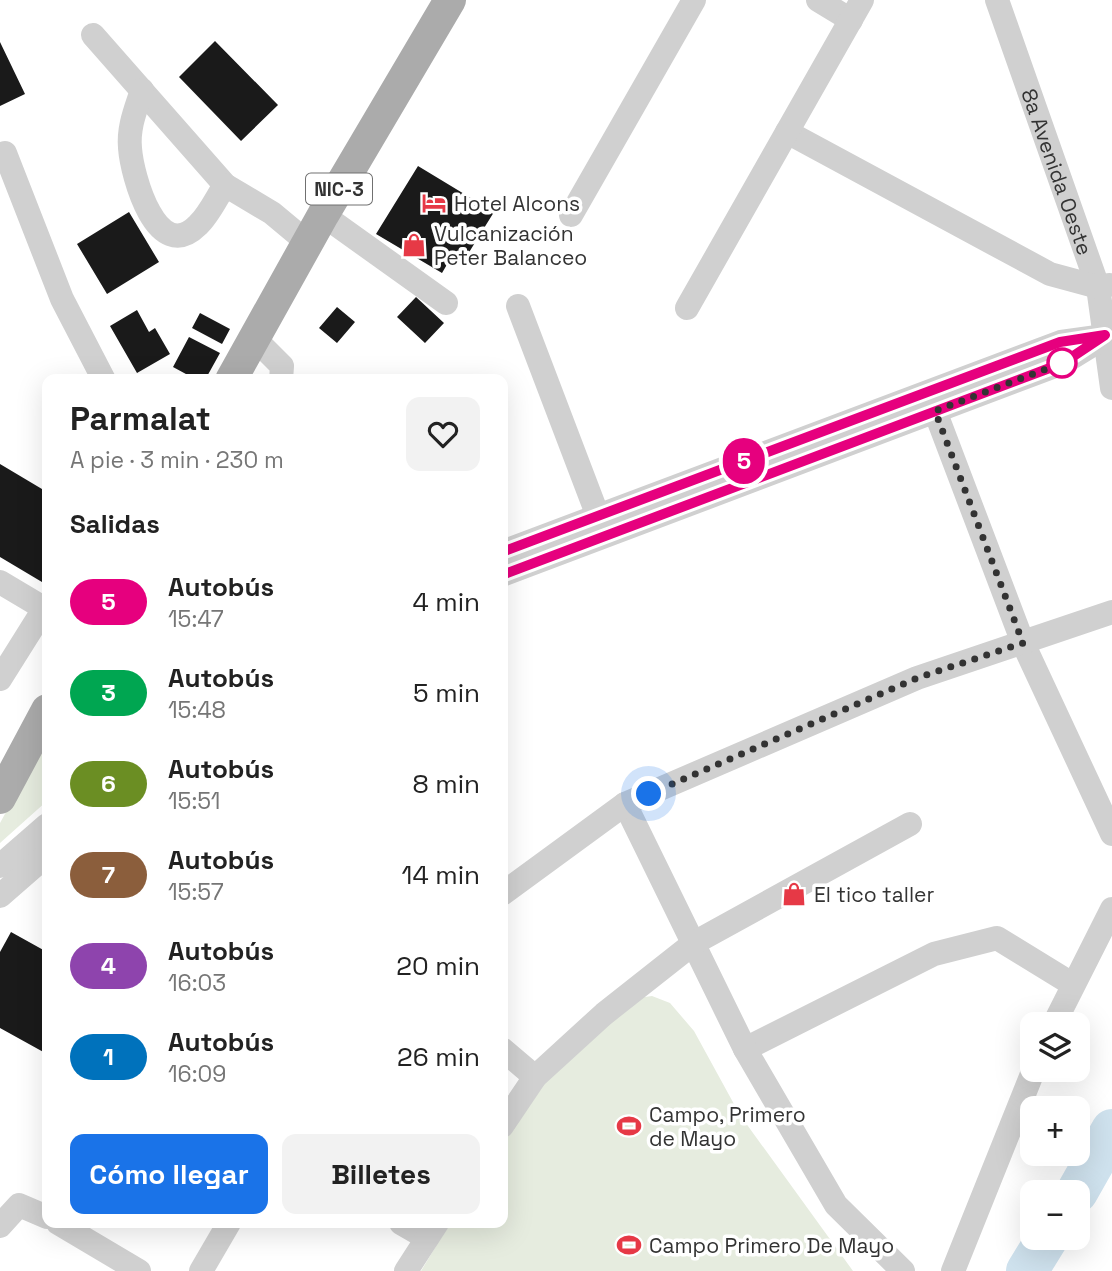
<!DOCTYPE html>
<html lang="es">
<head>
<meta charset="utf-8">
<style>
  :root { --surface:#fff; --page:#f2f2f2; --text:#222; --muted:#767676; --accent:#1a73e8 }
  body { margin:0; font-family:"Space Grotesk",sans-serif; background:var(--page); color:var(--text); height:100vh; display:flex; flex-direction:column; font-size:26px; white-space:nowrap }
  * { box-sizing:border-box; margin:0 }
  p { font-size:23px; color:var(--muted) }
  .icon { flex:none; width:38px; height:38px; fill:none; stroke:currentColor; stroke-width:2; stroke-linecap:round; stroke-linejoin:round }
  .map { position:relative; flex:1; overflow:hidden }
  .sheet { position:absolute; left:42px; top:374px; width:466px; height:854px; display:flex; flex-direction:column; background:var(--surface); border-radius:14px; box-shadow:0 7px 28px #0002 }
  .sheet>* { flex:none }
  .badge { padding:0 14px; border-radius:23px; font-size:24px; line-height:46px }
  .controls { position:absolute; left:1020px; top:1012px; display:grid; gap:14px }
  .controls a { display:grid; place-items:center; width:70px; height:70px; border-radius:14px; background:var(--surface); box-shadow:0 7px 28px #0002; font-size:35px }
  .you { position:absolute; width:35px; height:35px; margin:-18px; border:5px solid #fff; border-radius:50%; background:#1a73e8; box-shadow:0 0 0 10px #1a73e833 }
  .map>.badge { position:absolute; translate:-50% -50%; box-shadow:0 0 0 4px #fff }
  h2 { padding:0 28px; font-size:26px; line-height:63px }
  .round { display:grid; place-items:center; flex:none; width:74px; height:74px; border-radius:14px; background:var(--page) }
  .summary { display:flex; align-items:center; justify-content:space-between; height:119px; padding:0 28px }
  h1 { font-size:33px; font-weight:800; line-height:52px }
  .action { display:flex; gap:14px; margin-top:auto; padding:14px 28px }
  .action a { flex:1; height:80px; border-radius:14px; background:var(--accent); color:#fff; font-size:28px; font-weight:800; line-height:80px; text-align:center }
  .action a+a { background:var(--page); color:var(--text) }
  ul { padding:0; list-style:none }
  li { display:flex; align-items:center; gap:21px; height:91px; padding:0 28px }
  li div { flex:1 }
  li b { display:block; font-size:26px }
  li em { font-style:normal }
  li .badge { min-width:77px; font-weight:700; text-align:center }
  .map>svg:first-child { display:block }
  .green { fill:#e6ecdf }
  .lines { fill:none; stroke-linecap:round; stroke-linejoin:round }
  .river { stroke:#cfe2ee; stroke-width:42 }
  .building { fill:#1a1a1a }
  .minor { stroke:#d0d0d0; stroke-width:24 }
  .major { stroke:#ababab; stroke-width:32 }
  .line-casing { stroke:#fff; stroke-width:16 }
  .line { stroke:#e6007e; stroke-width:10 }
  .walk { stroke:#333; stroke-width:7; stroke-dasharray:0 12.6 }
  .stop-dot { fill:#fff; stroke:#e6007e; stroke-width:3.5 }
  .labels { text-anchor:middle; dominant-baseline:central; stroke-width:7; stroke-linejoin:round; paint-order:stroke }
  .shield { fill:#fff; stroke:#707070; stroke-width:2 }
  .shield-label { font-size:19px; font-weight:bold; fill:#333 }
  .street-label { font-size:21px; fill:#333; stroke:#fff }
  .poi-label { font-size:21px; fill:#333; stroke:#fff; text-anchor:start }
</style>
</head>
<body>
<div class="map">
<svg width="1112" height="1271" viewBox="0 0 1112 1271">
  <rect width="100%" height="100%" fill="#fff"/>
  <path class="green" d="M47,738V801L0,843V823Z
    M652,996L670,1003L694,1031L740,1115L853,1271H421L450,1223H502V1138L534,1085L630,999Z"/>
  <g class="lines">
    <path class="river" d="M1077,1192L1112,1130
      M1027,1271L1048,1237"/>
  </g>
  <path class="building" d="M215,41L278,105L241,141L179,77Z
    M0,42L25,94L0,106Z
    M418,166L494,212L463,262L452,256L442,273L376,234Z
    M129,212L159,262L107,294L77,244Z
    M416,297L444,323L425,343L397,317Z
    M337,307L355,322L337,343L319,328Z
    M137,310L149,332L155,328L170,354L137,373L110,326Z
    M200,313L230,329L222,344L192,328Z
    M189,337L220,353L205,380H197L173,367Z
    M0,464L47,492V585L0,557Z
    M11,932L47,952V1054L0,1028V952Z"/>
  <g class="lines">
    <g class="minor">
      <path d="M818,0L851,20"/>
      <path id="s1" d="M997,0L1098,287L1112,388"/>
      <path d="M93,35L225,185L272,213L308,243"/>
      <path d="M142,90C136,109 128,127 130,148C132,176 157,266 198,225C209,215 217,197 225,185"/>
      <path d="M787,132L1050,274L1098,287L1109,285"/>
      <path d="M5,153L62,299L104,380"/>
      <path d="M323,215L446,303"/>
      <path d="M571,215L694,0"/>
      <path d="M518,306L604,532"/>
      <path d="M687,308L862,0"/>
      <path d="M255,339L282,366L281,380"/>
      <path d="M935,411L1023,643L1112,834"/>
      <path d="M502,552L1061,342L1097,337"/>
      <path d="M502,575L1063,363L1112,333"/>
      <path d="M0,582L47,610"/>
      <path d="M0,679L44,609"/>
      <path d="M625,804L745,1049L934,954L997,938L1072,984"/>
      <path d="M0,866L47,825"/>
      <path d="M502,894L625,804L917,678L1112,612"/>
      <path d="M0,896L47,855"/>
      <path d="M1054,1024L1112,909"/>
      <path d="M502,1049L535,1077"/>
      <path d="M745,1049L836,1205L903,1271"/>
      <path d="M502,1126L535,1077L604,1014L694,943L910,824"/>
      <path d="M58,1223L139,1271"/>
      <path d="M401,1223L427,1238"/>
      <path d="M0,1226L19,1205L47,1217"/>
      <path d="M201,1271L229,1223"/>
      <path d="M406,1271L437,1223"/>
      <path d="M953,1271L1034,1069"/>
    </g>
    <path class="major" d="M231,380L323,215L450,0
      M0,798L47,710"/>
  </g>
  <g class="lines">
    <g class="line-casing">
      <path id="line" d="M502,552L1060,342L1105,335L1063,363L502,575"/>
    </g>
    <use href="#line" class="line"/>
    <path class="walk" d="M649,794L917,678L1023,643L935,411L1062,363"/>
  </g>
  <defs>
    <g id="hotel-bare" transform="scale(1.89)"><path d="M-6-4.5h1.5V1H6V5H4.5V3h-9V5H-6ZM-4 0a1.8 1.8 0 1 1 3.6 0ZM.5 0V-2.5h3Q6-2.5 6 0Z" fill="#e63946" stroke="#fff" stroke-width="2.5" paint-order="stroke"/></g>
    <g id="shop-bare" transform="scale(1.89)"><path d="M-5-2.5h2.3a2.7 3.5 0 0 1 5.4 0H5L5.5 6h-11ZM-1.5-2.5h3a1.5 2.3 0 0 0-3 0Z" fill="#e63946" stroke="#fff" stroke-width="2.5" paint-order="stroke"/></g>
    <g id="stadium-bare" transform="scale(1.89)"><path d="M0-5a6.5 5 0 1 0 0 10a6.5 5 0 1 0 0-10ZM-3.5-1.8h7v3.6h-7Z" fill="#e63946" stroke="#fff" stroke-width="2.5" paint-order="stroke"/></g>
  </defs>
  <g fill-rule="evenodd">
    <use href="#hotel-bare" x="434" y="203"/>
    <use href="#shop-bare" x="414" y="245"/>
    <use href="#shop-bare" x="794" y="894"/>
    <use href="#stadium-bare" x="629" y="1126"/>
    <use href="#stadium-bare" x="629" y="1245"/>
  </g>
  <circle class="stop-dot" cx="1062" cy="363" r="14"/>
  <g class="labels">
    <rect class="shield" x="306" y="173.5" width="66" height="31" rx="5"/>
    <g class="shield-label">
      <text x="339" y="189">NIC-3</text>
    </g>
    <g class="street-label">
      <text stroke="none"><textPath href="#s1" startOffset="182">8a Avenida Oeste</textPath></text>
    </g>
    <g class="poi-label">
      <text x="454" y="203">Hotel Alcons</text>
      <text x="434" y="233">Vulcanización<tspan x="434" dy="24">Peter Balanceo</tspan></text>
      <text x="814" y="894">El tico taller</text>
      <text x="649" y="1114">Campo, Primero<tspan x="649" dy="24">de Mayo</tspan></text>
      <text x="649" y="1245">Campo Primero De Mayo</text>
    </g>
  </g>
</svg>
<div class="controls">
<a><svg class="icon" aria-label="layers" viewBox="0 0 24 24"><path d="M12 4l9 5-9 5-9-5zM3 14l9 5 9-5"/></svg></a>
<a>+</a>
<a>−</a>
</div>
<div class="you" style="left:649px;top:794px"></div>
<b class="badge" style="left:744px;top:461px;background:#e6007e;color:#fff">5</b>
<section class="sheet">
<div class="summary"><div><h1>Parmalat</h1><p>A pie · 3 min · 230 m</p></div><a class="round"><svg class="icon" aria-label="heart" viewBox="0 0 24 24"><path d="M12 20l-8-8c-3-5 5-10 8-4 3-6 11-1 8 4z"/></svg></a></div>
<h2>Salidas</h2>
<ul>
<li><span class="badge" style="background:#e6007e;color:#fff">5</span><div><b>Autobús</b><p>15:47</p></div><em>4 min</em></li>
<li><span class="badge" style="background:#00a651;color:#fff">3</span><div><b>Autobús</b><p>15:48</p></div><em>5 min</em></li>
<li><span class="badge" style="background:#6b8e23;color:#fff">6</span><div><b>Autobús</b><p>15:51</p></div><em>8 min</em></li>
<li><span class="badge" style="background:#8b5e3c;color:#fff">7</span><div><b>Autobús</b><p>15:57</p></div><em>14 min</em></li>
<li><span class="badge" style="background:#8e44ad;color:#fff">4</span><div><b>Autobús</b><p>16:03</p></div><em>20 min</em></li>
<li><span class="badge" style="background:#0072bc;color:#fff">1</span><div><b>Autobús</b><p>16:09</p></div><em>26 min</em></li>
</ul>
<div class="action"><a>Cómo llegar</a><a>Billetes</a></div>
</section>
</div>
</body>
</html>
